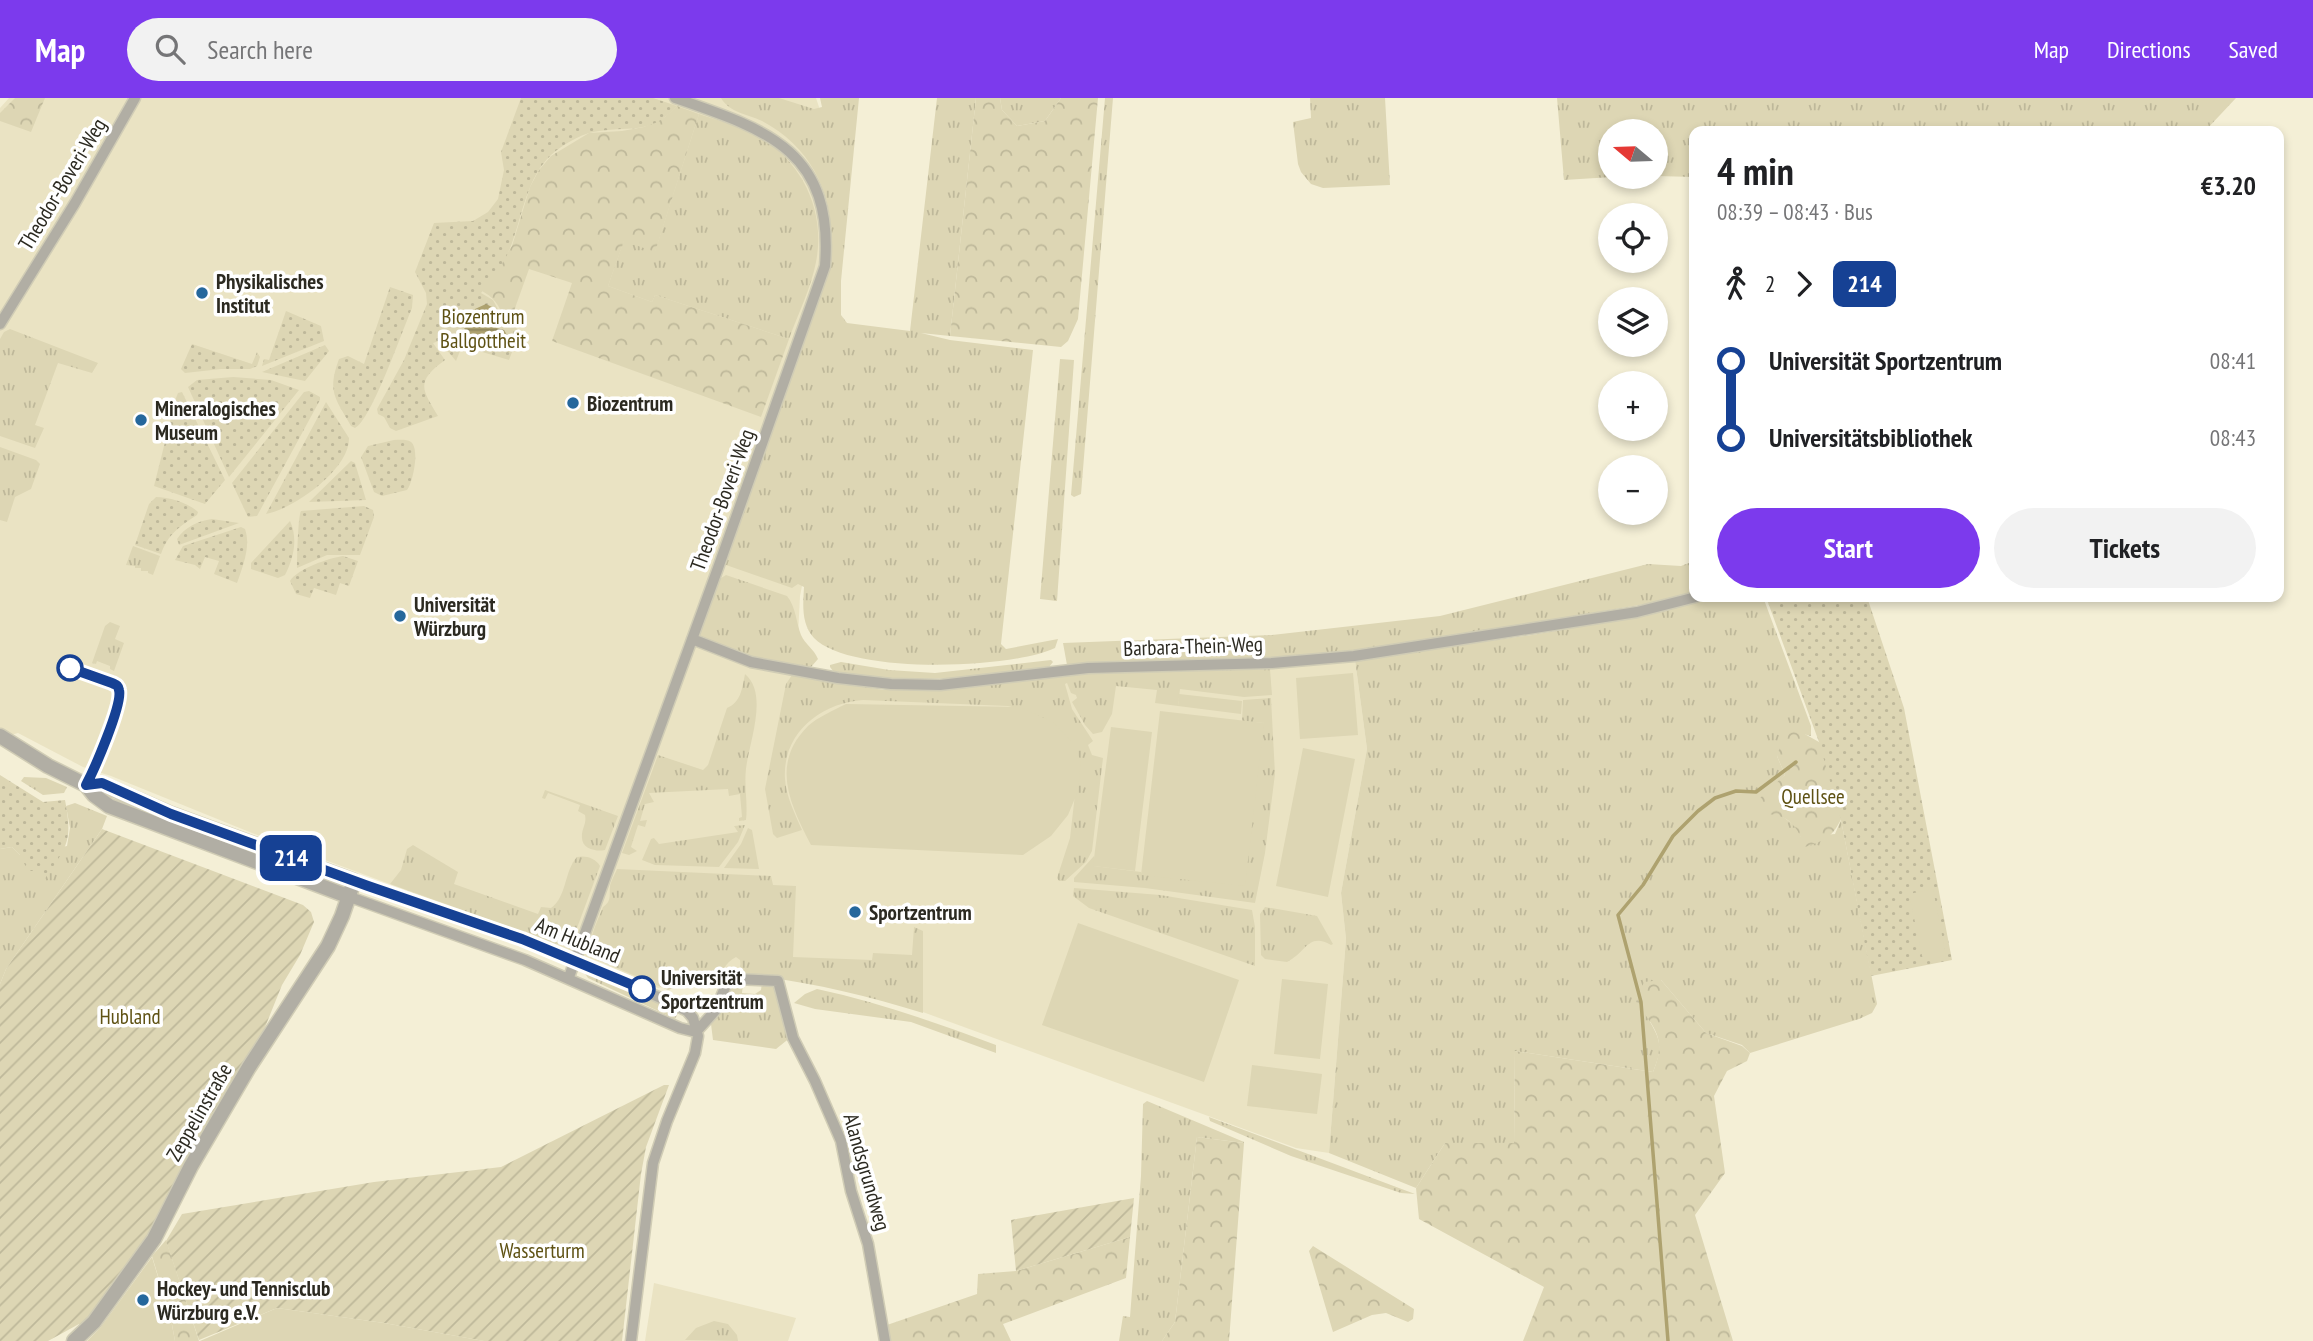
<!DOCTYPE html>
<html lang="en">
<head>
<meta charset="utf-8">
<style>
  :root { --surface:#fff; --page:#f2f2f2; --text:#202124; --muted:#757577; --accent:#7c3aed }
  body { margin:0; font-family:"PT Sans Narrow",sans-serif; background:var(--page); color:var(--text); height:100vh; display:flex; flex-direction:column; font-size:26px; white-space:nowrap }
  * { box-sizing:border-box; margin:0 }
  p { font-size:23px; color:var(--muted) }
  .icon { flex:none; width:38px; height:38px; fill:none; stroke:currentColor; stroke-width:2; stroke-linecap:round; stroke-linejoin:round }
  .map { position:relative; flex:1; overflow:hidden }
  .side { position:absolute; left:1689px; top:28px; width:595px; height:476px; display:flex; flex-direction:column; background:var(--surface); border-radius:14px; box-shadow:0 4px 10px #0003 }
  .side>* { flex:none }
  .badge { padding:0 14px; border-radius:10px; font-size:24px; line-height:46px }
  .needle { width:46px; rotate:289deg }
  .buttons { position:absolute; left:1598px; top:21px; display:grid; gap:14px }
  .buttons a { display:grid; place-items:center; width:70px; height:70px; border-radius:50%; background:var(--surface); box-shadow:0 4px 10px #0003; font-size:35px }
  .map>.badge { position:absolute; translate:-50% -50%; box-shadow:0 0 0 4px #fff }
  .legs { display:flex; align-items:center; gap:10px; height:77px; padding:0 28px; font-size:23px }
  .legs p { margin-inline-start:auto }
  .overview { display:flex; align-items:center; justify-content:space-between; height:119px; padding:0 28px }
  h1 { font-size:38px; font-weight:600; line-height:52px }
  .button { display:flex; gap:14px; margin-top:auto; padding:14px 28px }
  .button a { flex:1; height:80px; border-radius:42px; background:var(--accent); color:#fff; font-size:28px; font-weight:600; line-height:80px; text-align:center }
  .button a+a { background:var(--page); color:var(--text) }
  ul { padding:0 28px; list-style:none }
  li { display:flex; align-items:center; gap:24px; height:77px; font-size:26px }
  li i { display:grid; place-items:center; width:10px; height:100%; margin:0 9px; background:currentColor }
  li i::after { content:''; width:18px; height:18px; margin:-9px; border:5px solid; border-radius:50%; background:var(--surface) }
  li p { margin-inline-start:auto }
  li:first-child i { background:linear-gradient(#0000 50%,currentColor 0) }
  li:last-child i { background:linear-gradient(currentColor 50%,#0000 0) }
  header { display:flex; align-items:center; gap:42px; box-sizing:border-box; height:98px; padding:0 35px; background:var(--accent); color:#fff }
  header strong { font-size:33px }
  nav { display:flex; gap:38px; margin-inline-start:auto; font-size:24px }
  .search { width:490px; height:63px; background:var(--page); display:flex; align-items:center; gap:18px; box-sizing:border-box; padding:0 24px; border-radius:38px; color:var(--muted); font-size:26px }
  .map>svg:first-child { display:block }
  .built { fill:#eae3c3 }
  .grass { fill:url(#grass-tufts) }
  .forest { fill:url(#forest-crowns) }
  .park { fill:url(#park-dots) }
  .garden { fill:url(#garden-furrows) }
  .pitch { fill:#ddd6b4 }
  .water { fill:url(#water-rules) }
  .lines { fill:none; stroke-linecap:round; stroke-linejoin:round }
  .stream { stroke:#aea26f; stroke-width:3.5 }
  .minor-casing { stroke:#d0ccb5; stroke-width:13 }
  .tertiary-casing { stroke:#d0ccb5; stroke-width:17 }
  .minor { stroke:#b1aea4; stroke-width:10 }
  .tertiary { stroke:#b1aea4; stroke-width:14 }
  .line-1-casing { stroke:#fff; stroke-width:16 }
  .line-1 { stroke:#164194; stroke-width:10 }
  .poi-dot { fill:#25679c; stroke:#fff; stroke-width:2.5 }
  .stop-1-dot { fill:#fff; stroke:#164194; stroke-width:3.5 }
  .labels { text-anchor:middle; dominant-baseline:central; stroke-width:7; stroke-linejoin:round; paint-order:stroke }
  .street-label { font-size:21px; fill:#2c2a21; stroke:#fff }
  .poi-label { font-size:21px; font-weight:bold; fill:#2c2a21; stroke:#fff; text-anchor:start }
  .park-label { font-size:21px; fill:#5f5214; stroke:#fff }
  .stop-label { font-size:21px; font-weight:bold; fill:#2c2a21; stroke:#fff; text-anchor:start }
</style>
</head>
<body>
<header>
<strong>Map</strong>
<div class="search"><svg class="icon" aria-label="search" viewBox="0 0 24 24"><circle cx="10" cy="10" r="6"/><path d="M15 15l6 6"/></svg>Search here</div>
<nav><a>Map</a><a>Directions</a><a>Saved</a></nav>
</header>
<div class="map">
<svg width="2313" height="1243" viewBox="0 0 2313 1243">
  <defs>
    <pattern id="grass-tufts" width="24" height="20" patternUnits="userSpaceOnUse" patternTransform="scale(1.75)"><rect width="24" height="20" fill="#ddd6b4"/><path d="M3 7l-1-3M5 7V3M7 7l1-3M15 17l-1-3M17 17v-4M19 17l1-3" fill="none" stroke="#beb89a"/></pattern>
    <pattern id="forest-crowns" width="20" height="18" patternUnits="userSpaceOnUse" patternTransform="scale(1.75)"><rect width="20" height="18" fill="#ddd6b4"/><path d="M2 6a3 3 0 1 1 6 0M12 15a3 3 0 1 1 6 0" fill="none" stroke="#beb89a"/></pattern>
    <pattern id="park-dots" width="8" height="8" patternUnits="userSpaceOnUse" patternTransform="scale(1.75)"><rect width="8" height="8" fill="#ddd6b4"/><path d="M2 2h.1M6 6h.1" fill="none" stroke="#beb89a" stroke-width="1.8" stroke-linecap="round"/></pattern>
    <pattern id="garden-furrows" width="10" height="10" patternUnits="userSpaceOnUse" patternTransform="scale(1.75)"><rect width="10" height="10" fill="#ddd6b4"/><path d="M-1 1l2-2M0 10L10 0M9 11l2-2" fill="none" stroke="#beb89a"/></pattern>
    <pattern id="water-rules" width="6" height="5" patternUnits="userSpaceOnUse" patternTransform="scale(1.75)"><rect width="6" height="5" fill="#aea26f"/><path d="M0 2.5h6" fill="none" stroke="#8e845b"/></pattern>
  </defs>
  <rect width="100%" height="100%" fill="#f4efd6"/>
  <path class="built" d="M9,0H816L819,9L810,46L840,116L817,412L800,498L796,576L883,592L944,591L1080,576L1273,571L1355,562L1367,651L1341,795L1346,841L1329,1055L1296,1050L920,913L872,891L799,880L718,876L658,890L603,865L252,735L111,678L83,669L18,635L0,640V10Z
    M654,1185L796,1220L788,1243H645Z"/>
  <path class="grass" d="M721,0H779L814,11L822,9L820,0H859L841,183V217L847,225L910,233L937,0H976L950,238L921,235L950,242L1033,252L1001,546L1006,551L1058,541L1055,550C1011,571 850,577 814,540C801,526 803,506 804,489L798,486L792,490L726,467L724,462L827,179C841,116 822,55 762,23C747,16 730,15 721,0Z
    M1000,0H1061L1045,23L1017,28L1002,12Z
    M1105,0H1113L1081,396L1074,399L1071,397Z
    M1310,0H1385L1390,87L1323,90L1311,86L1301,74L1298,66L1293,24L1311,20Z
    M1557,0H2236L2205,33H1694V79L1656,78V33H1610L1612,79L1564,82Z
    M699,16C719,23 742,28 760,39C803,65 826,114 816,164C811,190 798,216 789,241L655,197L652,204L608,188L624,142L655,153Z
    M10,231L98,265L92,275L58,265L35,327L44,330L35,350L0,338V241L4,234Z
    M1060,261L1074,262L1057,503L1040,501Z
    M0,349L36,362L40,366L31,391L15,399L7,424L0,422Z
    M133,448L160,458L153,477L148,475V473H141V470H135V468L126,467Z
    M1694,463V494L1691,495L1645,506L1509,529L1351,554L1285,559L1067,567L1063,545L1272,537L1440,518L1648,466L1681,468Z
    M726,477L787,498C796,509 796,524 801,537C805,546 814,551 818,561L811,569L753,559L700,539L699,535L718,482Z
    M1716,499L1724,502L1723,499H1763L1811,628V638L1803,636L1777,658L1785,677L1778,685L1779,716L1797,729L1801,739L1835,736L1841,722L1877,906L1872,915L1859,921L1750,955L1742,947L1706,935L1661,882L1650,924C1662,944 1662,952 1653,974L1515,953L1514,1045H1445L1416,1090L1329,1055L1346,841L1341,795L1367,651L1355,562L1532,537L1642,518Z
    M110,524L120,528L115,541L124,545L114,573L110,571V568L97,563L96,566L92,565L105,528Z
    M1051,562L1053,564L1049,569C970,579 913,588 833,573L830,569V567L841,564L889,572L935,575Z
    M1270,571L1272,597L1244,599L1180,591L1178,608L1155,605L1157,592L1116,588L1112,616L1102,634L1093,636L1085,627L1072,604L1077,600L1076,597L1071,595L1067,585L1065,586L1072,611L1093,643L1088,647L1092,657L1103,660L1092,753L1086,764L1065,783H1059L1057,780L1070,740L1075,696L1020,611L1008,608L863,602C821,605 782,635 785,681C786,698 795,716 802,732L777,740L773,736L765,691L786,586L792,577L883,592L944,591L1080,576Z
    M745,576C769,596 749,644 746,671C744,688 748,705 746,722L739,723V720L742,719L740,696L729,698L728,691L649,695L654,704L645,706L640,723L647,722L645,729L638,727L631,749L637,753L629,757L622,755L658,657L703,672L708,667L727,610C741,604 742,591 745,576Z
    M1271,600L1275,676L1265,755L1255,805L1145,790L1074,784V780L1094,758V768L1141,774V776L1264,625L1242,623L1243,602Z
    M24,679L46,680L67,689L64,695L43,697L21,683Z
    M545,692L618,718L605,752C597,754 582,751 582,740C581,731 587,726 585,717L578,713L580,707L548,695L545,701L542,700Z
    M75,705L107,718L102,731L6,871L0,886V751L12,749L20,757L67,748L70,730L66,708Z
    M745,727L738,744L719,769L655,767L642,762L651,741L654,740L659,746L738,734L734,728Z
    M748,730L752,732L759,771L724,770L741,746Z
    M413,747L458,774L454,786L538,816L541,809L551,810C567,799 564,773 577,759C585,757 596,760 600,768L574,838L569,844L557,846L390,786L401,772L407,751Z
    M617,771L771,778L773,787L796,788L793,859L872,862L873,855L912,857L914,829L923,833V915C864,897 807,883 746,877L741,873L740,862L736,859C724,865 722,875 718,886L700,882L668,892L596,861C584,846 597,825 603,809C612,803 609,797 610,788C611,783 615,776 617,771Z
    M1074,790L1160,797L1252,812L1255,829V868L1089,810L1073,798Z
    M1265,809L1317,818L1333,846L1331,847C1308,834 1306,855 1287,864L1265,861L1261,857L1260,816Z
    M582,871L608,881L678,915L675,921L588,880Z
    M735,884L743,886L742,895L755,896L761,892L762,884L774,887L791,939L776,951L713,942L711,926Z
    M817,891C878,904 937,925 996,947V955L911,924L815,911L794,905L805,896Z
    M1147,1003L1244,1044V1045L1197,1039L1175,1224L1162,1243H1119L1123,1218L1130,1219L1141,1078L1143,1006Z
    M1209,1019L1415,1096L1401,1095L1291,1058L1210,1023Z
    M714,1223L728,1226L737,1237L738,1243L685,1242L696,1230Z"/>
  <path class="forest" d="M15,0H45L31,34L0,23V15Z
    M976,0H1000L1002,12L1017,28L1045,23L1061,0H1098L1078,221L1068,243L1061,249L950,238Z
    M677,8L699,16L655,154L624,143L608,188L652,204L655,197L789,241L761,319L552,243L572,185L529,171L510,224C497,214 503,205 482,193L512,148L530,89L539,72L551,58L589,35L622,33L644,29L665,19Z
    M1794,630L1819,644L1831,660L1846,712C1834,735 1832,741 1805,749C1797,729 1790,717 1766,716L1759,701L1785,677L1777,658L1784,636Z
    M1661,882L1706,935L1742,948L1750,955L1747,963L1727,973L1714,998L1725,1075L1695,1117L1733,1243H1523L1544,1189L1419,1121L1416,1090L1445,1045H1514L1515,953L1653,974C1667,940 1655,931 1636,904L1644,884Z
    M1197,1039L1244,1045L1229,1243H1162L1175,1224Z
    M1130,1139L1126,1180L1003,1226L1011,1243H891L887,1227L977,1196L978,1176L1016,1173Z
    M166,1142L199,1243H175L171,1221L152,1158Z
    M1313,1148L1414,1211L1413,1221L1408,1224L1386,1215L1372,1217L1333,1234L1309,1153Z"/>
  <path class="park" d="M521,0H653L677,8C649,39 627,27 593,34C579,37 561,48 551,57C527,80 523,115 512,145C506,163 493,180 481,195L493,202L502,219L520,233L509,262L462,248L456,263L439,243L433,245L445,262C415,284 422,291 438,318L396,333L390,330L384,319L378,316L377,311L404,262L427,206L426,195L415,174L434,125L473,123L488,114L498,101L504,72L501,54Z
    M390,189L413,197L412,210C403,231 371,323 355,330L351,328C335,300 327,294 339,261L348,258L364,266Z
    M286,213L321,228L324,243L262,268L264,261L269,262Z
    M192,246L252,266L257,254L260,259L257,268L250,271H221L185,275L181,271Z
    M325,247L329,253L305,283L262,274Z
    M233,279L271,282L299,292L229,379L188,289L197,282Z
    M309,293L320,299V302L257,418L248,419L232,385L304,294Z
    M182,294L225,382L205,406L154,388L176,300L178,295Z
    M326,304L349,340C350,371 294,411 266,416Z
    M394,342C399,342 407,341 411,344C420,351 413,384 407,392L382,398L374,394L361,359L368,348Z
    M351,363L355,365L366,402L309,404Z
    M156,399C169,399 189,405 198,414L197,417C180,428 168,436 161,456L135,447L149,406Z
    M364,408L373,412L374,419L360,457H327L297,470C297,460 298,418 301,413Z
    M212,421L239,425L179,447L177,441C185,429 198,423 212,421Z
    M290,423C298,440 294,460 285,477L278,480L251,471V465Z
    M241,429L245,431C251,448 243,468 237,485L214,476L219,463L205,459L200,471L195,467L175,462L183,448Z
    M343,458L358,463L349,488L340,485L336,497L314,490L310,500L296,496L290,483C297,471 329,460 343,458Z
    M1766,499H1867L1904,610L1952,862L1871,878L1841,722L1819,644Z
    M0,677L43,704L65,702C73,744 67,748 44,782L35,773H28L20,757L12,749L0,751Z"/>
  <path class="garden" d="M102,731L303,807L311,814L314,824L300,857L282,887L249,969L154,1141L88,1230L79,1226L48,1243H0V886L6,871Z
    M664,987H669L646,1049L641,1076L622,1243H484L384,1225L277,1210L199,1242L166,1143L182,1116L374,1084L501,1069Z
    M1134,1100L1130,1139L1016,1173L1011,1122Z"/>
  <path class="pitch" d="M1353,575L1358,637L1300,641L1296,580Z
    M1179,596L1242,603L1241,616L1178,608Z
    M846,606L1020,609L1053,624L1071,643L1081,663L1078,693L1068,717L1051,738L1023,757L811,747C790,706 770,666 808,628C818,619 834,612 846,606Z
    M1160,613L1264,625L1245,788L1141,777Z
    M1111,629L1152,634L1135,773L1093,768Z
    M1303,650L1355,661L1328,799L1276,788Z
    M1933,791L1946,858L1923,862L1909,796Z
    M1078,825L1239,882L1204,984L1042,927Z
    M1282,881L1328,886L1320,961L1274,956Z
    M1252,967L1322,976L1317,1016L1247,1008Z
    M152,1159L171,1222L175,1243H87L100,1230Z
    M277,1210L384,1225L484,1243H200Z"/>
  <path class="water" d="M486,206L492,209L493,229L504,232L507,237L501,245L489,250L464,231L474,219L475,211Z"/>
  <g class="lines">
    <path class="stream" d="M1668,1243L1641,904L1618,817L1643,787L1673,738L1698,713L1715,700L1736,693L1756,694L1796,664"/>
    <g class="minor-casing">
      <path id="minor" d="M0,226L75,105L135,0
        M692,541L751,564L838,580L891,586L940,587L1088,570L1272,565L1354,558L1637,514L1696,499
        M354,783L521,841L575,862L665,902L687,913L693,920L698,938L695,955L667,1023L653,1065L631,1243
        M350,799L525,862L680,930L696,934
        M569,879L718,470L825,168C834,53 768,32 675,0
        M696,934L715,913L727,885L736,881L778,883L793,940L815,983L841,1043L851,1093L868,1146L885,1243"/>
    </g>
    <g class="tertiary-casing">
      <path id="tertiary" d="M0,638L48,668L86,687L102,686L171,716L354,783L342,818L328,848L249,969L191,1068L154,1141L94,1224L74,1243
        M86,687L94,697L109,708L350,799"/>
    </g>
    <use href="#minor" class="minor"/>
    <use href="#tertiary" class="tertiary"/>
  </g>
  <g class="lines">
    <g class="line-1-casing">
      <path id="line-1" d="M70,570L112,585C116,587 118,587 119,592C123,606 94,672 86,687L102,685L171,716L368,788L522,841L642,891"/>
    </g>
    <use href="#line-1" class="line-1"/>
  </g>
  <g class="poi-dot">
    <circle cx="202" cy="195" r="7"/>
    <circle cx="573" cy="305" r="7"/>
    <circle cx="141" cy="322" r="7"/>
    <circle cx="400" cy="518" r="7"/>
    <circle cx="855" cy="814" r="7"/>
    <circle cx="143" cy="1202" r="7"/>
  </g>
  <g class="stop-1-dot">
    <circle cx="70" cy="570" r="12"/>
    <circle cx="642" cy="891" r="12"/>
  </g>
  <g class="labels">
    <g class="street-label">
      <text transform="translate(62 86) rotate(-59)">Theodor-Boveri-Weg</text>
      <text transform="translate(722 402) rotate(-70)">Theodor-Boveri-Weg</text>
      <text transform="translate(1193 548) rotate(-2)">Barbara-Thein-Weg</text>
      <text transform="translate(578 842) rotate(22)">Am Hubland</text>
      <text transform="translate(199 1014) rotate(-60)">Zeppelinstraße</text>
      <text transform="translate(867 1074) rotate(74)">Alandsgrundweg</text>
    </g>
    <g class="poi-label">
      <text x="216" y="183">Physikalisches<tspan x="216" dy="24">Institut</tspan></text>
      <text x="587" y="305">Biozentrum</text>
      <text x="155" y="310">Mineralogisches<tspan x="155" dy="24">Museum</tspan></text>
      <text x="414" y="506">Universität<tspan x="414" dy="24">Würzburg</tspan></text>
      <text x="869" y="814">Sportzentrum</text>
      <text x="157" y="1190">Hockey- und Tennisclub<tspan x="157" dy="24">Würzburg e.V.</tspan></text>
    </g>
    <g class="park-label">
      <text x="483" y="218">Biozentrum<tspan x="483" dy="24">Ballgottheit</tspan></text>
      <text x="1813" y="698">Quellsee</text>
      <text x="130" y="918">Hubland</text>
      <text x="542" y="1152">Wasserturm</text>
    </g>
    <g class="stop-label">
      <text x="661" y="879">Universität<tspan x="661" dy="24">Sportzentrum</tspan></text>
    </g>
  </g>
</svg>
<div class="buttons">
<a><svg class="needle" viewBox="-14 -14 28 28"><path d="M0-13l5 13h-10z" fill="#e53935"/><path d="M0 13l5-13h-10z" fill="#757577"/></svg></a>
<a><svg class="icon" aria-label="locate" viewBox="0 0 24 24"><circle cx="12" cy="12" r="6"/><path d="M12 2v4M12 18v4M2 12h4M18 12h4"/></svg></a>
<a><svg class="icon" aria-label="layers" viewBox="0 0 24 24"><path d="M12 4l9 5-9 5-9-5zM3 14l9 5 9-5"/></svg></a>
<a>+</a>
<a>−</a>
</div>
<b class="badge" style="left:291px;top:760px;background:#164194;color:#fff">214</b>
<section class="side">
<div class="overview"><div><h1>4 min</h1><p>08:39 – 08:43 · Bus</p></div><b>€3.20</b></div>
<div class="legs"><svg class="icon" aria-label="walk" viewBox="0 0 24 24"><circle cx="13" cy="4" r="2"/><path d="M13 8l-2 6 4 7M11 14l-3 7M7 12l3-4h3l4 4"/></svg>2<svg class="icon" aria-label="forward" viewBox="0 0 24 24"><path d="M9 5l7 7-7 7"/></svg><b class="badge" style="background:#164194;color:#fff">214</b></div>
<ul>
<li><i style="color:#164194"></i><b>Universität Sportzentrum</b><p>08:41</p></li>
<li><i style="color:#164194"></i><b>Universitätsbibliothek</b><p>08:43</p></li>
</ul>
<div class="button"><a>Start</a><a>Tickets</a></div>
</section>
</div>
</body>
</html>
